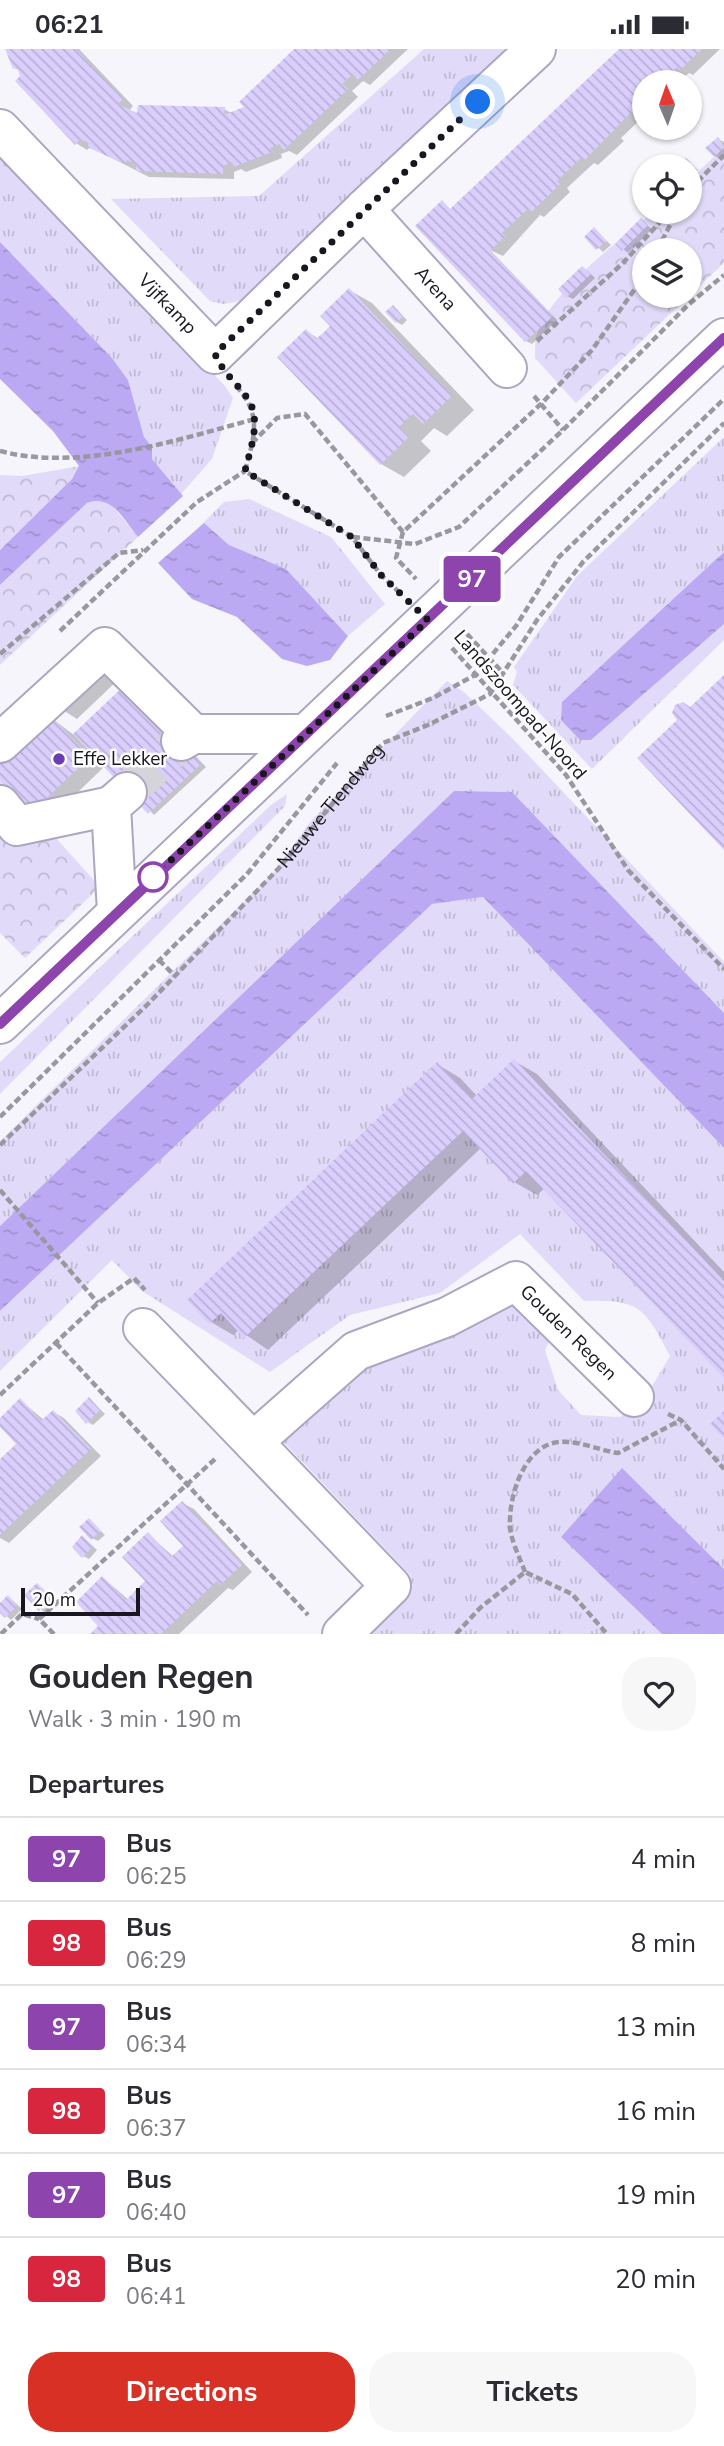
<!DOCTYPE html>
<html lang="en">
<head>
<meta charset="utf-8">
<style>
  :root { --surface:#fff; --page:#f7f7f7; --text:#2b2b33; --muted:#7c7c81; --line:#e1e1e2; --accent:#d93025 }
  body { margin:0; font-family:"Nunito Sans",sans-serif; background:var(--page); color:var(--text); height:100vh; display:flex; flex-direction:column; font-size:26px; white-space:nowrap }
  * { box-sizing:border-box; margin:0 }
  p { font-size:23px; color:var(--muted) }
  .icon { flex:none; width:38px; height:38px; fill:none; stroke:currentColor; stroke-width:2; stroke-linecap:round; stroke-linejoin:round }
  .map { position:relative; height:1585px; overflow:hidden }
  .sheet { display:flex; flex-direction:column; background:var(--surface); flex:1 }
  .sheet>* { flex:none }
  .badge { padding:0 14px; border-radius:5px; font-size:24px; line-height:46px }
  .needle { width:46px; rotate:358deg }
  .controls { position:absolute; left:632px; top:21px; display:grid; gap:14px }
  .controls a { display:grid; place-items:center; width:70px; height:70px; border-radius:50%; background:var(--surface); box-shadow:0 2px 5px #0004; font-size:35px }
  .scale { position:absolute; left:21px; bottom:18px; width:119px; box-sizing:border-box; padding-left:7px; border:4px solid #191620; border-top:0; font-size:19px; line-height:24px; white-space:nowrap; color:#191620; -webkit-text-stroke:5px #fff; paint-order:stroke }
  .you { position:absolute; width:35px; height:35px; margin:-18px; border:5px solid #fff; border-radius:50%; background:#1a73e8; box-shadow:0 0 0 10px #1a73e833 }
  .map>.badge { position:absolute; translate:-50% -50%; box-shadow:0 0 0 4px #fff }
  h2 { padding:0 28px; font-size:26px; line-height:63px }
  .round { display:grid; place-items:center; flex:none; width:74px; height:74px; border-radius:28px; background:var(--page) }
  .summary { display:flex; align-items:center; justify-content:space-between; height:119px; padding:0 28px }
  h1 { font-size:33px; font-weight:700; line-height:52px }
  .button { display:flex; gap:14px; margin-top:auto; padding:14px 28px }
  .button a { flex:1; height:80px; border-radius:28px; background:var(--accent); color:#fff; font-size:28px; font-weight:700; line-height:80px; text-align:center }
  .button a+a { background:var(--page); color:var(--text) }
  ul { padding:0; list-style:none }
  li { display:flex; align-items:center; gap:21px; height:84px; padding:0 28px; border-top:2px solid var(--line) }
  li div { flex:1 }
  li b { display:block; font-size:26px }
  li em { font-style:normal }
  li .badge { min-width:77px; font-weight:700; text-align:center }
  .status { display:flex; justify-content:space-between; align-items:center; height:49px; padding:0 35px; background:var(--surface); direction:ltr }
  .status svg { height:19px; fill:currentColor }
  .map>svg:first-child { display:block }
  .grass { fill:url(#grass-tufts) }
  .forest { fill:url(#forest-crowns) }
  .water { fill:url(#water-ripples) }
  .shadow { fill:#0003 }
  .building { fill:url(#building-back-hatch) }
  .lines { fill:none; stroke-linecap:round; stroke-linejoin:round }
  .minor-tunnel { stroke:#d5d4da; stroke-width:38; stroke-dasharray:38 19; stroke-linecap:butt }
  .minor-casing { stroke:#aca6c1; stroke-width:42 }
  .path { stroke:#99979f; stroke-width:4.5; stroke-dasharray:7 3.5; stroke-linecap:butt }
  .minor { stroke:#fff; stroke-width:38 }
  .line-casing { stroke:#fff; stroke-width:16 }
  .line { stroke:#8e44ad; stroke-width:10 }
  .walk { stroke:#191620; stroke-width:7; stroke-dasharray:0 12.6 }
  .poi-dot { fill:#693eb5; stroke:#fff; stroke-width:2.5 }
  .stop-dot { fill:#fff; stroke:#8e44ad; stroke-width:3.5 }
  .labels { text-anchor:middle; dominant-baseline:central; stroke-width:5; stroke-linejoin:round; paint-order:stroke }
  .street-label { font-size:19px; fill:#191620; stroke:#fff }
  .poi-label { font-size:19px; fill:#191620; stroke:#fff; text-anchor:start }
</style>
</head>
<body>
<div class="status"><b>06:21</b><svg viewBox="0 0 49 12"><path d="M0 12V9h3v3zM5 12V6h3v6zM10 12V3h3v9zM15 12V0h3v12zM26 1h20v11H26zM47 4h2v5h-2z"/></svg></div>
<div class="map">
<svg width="724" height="1585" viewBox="0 0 724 1585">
  <defs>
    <pattern id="grass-tufts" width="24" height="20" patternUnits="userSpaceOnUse" patternTransform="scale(1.75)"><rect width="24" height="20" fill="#e1daf8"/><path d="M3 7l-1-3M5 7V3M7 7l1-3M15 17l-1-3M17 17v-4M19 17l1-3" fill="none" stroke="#c0bad4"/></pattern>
    <pattern id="forest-crowns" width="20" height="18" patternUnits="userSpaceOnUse" patternTransform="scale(1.75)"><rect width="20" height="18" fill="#e1daf8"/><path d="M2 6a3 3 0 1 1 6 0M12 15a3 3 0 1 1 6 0" fill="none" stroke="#c0bad4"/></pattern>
    <pattern id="water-ripples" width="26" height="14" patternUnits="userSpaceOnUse" patternTransform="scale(1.75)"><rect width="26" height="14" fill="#bca9f3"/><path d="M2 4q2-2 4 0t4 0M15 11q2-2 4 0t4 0" fill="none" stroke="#a191d0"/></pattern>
    <pattern id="building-back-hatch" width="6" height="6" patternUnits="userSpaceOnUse" patternTransform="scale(1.75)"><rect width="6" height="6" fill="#d9cefc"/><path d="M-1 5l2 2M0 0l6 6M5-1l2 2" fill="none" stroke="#bab0d8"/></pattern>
  </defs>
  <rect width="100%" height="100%" fill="#f6f5fb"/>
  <path class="grass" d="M424,0H510L244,251L224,255L210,252L111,150L259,147Z
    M0,105L225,337L233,349L212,410L181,445L152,410V398L144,388L128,331L112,309L0,193Z
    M724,388V503L684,543L591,691L724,575V591L592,720L513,636L517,623L514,618L577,527Z
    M249,450L331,488L385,555L348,587L286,520L229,496L204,474L196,481L224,453Z
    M447,632L464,643L514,691L724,913V964L512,743L454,742L0,1177V1092L274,823L311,772Z
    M287,745L285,757L0,1045V1013L271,756Z
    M483,848L724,1099V1520L622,1420L561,1488L662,1585H350L411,1527L275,1384L363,1302L511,1229L562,1264L545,1301L558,1341L581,1366L620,1368L648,1344L670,1307C645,1259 640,1250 584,1252L520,1185L440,1244L350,1266L270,1323L142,1242L112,1211L0,1322V1262L432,855Z"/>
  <path class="forest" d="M724,99V214L690,246V201H644V247H689L576,354L535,309C535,302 535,294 536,288C549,242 618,194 653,163H690V130Z
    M80,417L72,430L0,501V426L22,427Z
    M97,450L109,453L138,488L0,616V536L87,454Z
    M0,727L100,838L25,909L0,884Z"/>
  <path class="water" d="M0,193L112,309L128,331L144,388L152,398V410L183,447L138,488C123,470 112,445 87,454L0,536V501L72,430L79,417L53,382L0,330Z
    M204,474L229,496L286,520L348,587L330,611L307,617L282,610L237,568L192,550L158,514Z
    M724,503V575L591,691H580L561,671L562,653Z
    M454,742L512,743L724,964V1099L483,848L432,855L0,1262V1177Z
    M622,1419L724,1520V1585H662L561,1488Z"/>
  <path class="shadow" d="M9,0H79L133,57L129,62L139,66L224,60L233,65L247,59L297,0H408L370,36L363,32L352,42L358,48L297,106L289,102L281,105L282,109L246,123L241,120L234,123V130L149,128L90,98L87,101L76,94L21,22L14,19Z
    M622,0H720L693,26L689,24L678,33H644V67L621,89L624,92L598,116L594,114L581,126L567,139L570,143L544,168L540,166L503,207L490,201L557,271L532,295L526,292L442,154L452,161Z
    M718,90L724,93V106L720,110L715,107Z
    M686,111L698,121L690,129V117H679Z
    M642,172L652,180L628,204L623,200Z
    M595,181L611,196L603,203L587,188Z
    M588,222L595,229L573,250L567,247Z
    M349,241L372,254L474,361L447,387L434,379L421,392L431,402L404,428L381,415L279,308L306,282L319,290L332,277Z
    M393,258L407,271L402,276L397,273Z
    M96,605L120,629L77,670L66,663L42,639Z
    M133,639L206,718L154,766L105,717L48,772L0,728V716L50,668L74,686Z
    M514,1012L537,1025L724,1223V1327L545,1139L537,1146L514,1133L481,1099L268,1301L239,1281L233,1286L211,1273L437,1015L460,1029L477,1047Z
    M90,1350L105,1365L93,1376L88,1373Z
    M20,1351L44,1371L53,1363L64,1369L101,1407L9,1494L0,1489V1413L19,1395L0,1376V1371Z
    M182,1454L194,1460L252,1523L233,1541L228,1539L179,1585H93L101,1577L103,1529L129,1551L148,1532V1485L174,1508L186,1497Z
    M89,1471L105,1486L98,1492L92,1489Z
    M83,1488L97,1501L89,1510L83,1507Z
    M42,1539L54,1552L45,1564L26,1546Z
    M9,1548L22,1560L11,1571L0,1561V1556Z"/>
  <path class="building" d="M5,0H76L123,50L118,55L137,64L138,56L225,58L224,66L244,58L239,53L294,0H391L358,31L353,25L342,35L348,40L284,101L279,95L270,99L272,103L234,118L232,113L223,117V125L136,122V115L127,111L125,115L107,107L87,98L89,94L80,90L75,96L15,32L20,27L17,18L13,20Z
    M619,0H702L680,21L677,18L665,29L667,33H644V56L640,60L637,57L585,111L582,108L557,132L560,135L545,150L531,163L528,160L502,184L505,187L490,202L553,267L525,293L415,177L442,151L450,160Z
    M718,88L724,98L714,108L705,99Z
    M686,109L694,117L690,122V117H677Z
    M641,169L648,176L622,202L615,195Z
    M594,178L607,192L596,201L584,188Z
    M582,217L591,225L566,249L558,240Z
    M349,239L452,347L423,375L413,365L406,371L399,378L409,388L380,416L277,308L306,280L316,290L323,284L330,277L320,267Z
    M393,256L403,267L396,274L385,263Z
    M724,626V801L637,709L677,671L672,664L675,656L683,653L690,658Z
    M127,634L202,714L148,765L73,685Z
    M50,666L90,708L31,764L0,731V714Z
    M514,1010L724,1232V1329L526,1122L513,1135L463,1082L244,1289L221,1264L209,1275L187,1251L437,1013L472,1050Z
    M89,1348L100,1361L86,1375L75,1362Z
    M20,1349L41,1372L53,1361L91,1400L0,1486V1410L16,1395L0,1378V1369Z
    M724,1362V1389L710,1375Z
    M182,1452L242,1516L220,1536L217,1532L161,1585H90L98,1577L76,1553L102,1527L126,1551L145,1532L122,1508L148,1483L171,1508L183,1497L160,1472Z
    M89,1469L101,1482L91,1491L79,1478Z
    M82,1486L93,1497L82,1509L72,1498Z
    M37,1534L50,1547L39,1562L24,1546Z
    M8,1546L17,1557L5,1569L0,1564V1554Z"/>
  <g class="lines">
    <path class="minor-tunnel" d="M127,743L181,692"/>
    <g class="minor-casing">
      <g id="minor">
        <path id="s2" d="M0,80L215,305L364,160L536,0"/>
        <path id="s3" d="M364,160L507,319"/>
        <path d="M181,692L193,685H305"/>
        <path d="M0,694L105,598L193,685"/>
        <path d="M0,756L17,777L111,757"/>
        <path d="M117,863L111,757L127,743"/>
        <path d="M0,975L724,289"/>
        <path d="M143,1279L253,1393"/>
        <path id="s4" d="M342,1585L391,1537L253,1393L356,1302L447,1268L516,1232L634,1348"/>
      </g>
    </g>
    <g class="path">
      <path d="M690,140L724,106"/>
      <path d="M657,201L677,163"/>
      <path d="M537,292L623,214L669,163"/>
      <path d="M236,337C263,366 254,388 245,422L352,488L381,526L401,545"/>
      <path d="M534,347L563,381"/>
      <path d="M252,394L277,369L305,365L403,483L542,354L592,301L644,227"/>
      <path d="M0,402C80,423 177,391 255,370"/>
      <path d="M403,483L396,509L416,530"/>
      <path d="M353,488L415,495L459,478L563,381L688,256L724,226"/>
      <path d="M60,582L197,453L245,422"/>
      <path d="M467,585L503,624"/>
      <path d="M452,599L566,726L628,821L724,920"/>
      <path d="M0,605L119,504L143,501"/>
      <path d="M386,667L433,649L475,626L516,577L559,508L724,350"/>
      <path d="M159,911L175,927"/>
      <path d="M0,1068L247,825L337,714"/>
      <path id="s1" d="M0,1096L146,957L279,819L383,694L428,676L490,645L537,571L583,513L724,374"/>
      <path d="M0,1141L98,1254"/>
      <path d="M56,1294L308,1566"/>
      <path d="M0,1346L98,1254L134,1229L145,1241"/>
      <path d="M668,1365L681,1371L724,1420"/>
      <path d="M525,1523C520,1509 510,1490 510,1476C509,1447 523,1402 553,1394C574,1389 597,1401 618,1404L681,1371"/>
      <path d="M1,1585L22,1565L39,1570"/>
      <path d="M54,1585L39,1570L215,1410"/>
      <path d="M456,1585L480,1559L525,1523L572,1545L607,1585"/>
    </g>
    <use href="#minor" class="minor"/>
  </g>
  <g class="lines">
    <g class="line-casing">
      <path id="line" d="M0,975L724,289"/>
    </g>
    <use href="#line" class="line"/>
    <path class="walk" d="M153,828L428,571L381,526L352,488L245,422C250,401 262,371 248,350C237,334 223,324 215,305L478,53"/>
  </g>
  <circle class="poi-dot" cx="59" cy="710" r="7"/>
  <circle class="stop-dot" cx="153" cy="828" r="14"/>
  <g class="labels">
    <g class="street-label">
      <text stroke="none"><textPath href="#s3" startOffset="107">Arena</textPath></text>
      <text stroke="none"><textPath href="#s2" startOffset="242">Vijfkamp</textPath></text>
      <text transform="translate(520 656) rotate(49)">Landszoompad-Noord</text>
      <text stroke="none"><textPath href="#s1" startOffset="474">Nieuwe Tiendweg</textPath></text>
      <text stroke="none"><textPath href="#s4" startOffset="654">Gouden Regen</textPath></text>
    </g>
    <g class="poi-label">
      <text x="73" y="710">Effe Lekker</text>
    </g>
  </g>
</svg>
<div class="controls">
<a><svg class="needle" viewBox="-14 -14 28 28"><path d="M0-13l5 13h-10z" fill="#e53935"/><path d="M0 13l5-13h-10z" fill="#7c7c81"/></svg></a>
<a><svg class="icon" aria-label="locate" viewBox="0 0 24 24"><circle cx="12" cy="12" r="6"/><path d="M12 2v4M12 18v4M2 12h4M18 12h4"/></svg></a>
<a><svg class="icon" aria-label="layers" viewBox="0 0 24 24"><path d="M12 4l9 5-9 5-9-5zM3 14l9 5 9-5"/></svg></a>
</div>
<div class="scale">20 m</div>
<div class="you" style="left:478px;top:53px"></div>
<b class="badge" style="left:472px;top:530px;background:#8e44ad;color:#fff">97</b>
</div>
<section class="sheet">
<div class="summary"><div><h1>Gouden Regen</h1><p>Walk · 3 min · 190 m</p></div><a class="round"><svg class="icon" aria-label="heart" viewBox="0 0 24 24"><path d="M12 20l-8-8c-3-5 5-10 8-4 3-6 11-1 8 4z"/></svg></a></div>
<h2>Departures</h2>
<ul>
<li><span class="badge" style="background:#8e44ad;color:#fff">97</span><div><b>Bus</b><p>06:25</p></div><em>4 min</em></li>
<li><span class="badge" style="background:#d7263d;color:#fff">98</span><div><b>Bus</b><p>06:29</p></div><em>8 min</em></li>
<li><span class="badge" style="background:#8e44ad;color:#fff">97</span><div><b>Bus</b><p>06:34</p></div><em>13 min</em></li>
<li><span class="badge" style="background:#d7263d;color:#fff">98</span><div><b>Bus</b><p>06:37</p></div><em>16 min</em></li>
<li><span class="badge" style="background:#8e44ad;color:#fff">97</span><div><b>Bus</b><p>06:40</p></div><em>19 min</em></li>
<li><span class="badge" style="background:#d7263d;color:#fff">98</span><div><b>Bus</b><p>06:41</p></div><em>20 min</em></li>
</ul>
<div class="button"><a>Directions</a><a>Tickets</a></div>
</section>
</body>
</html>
